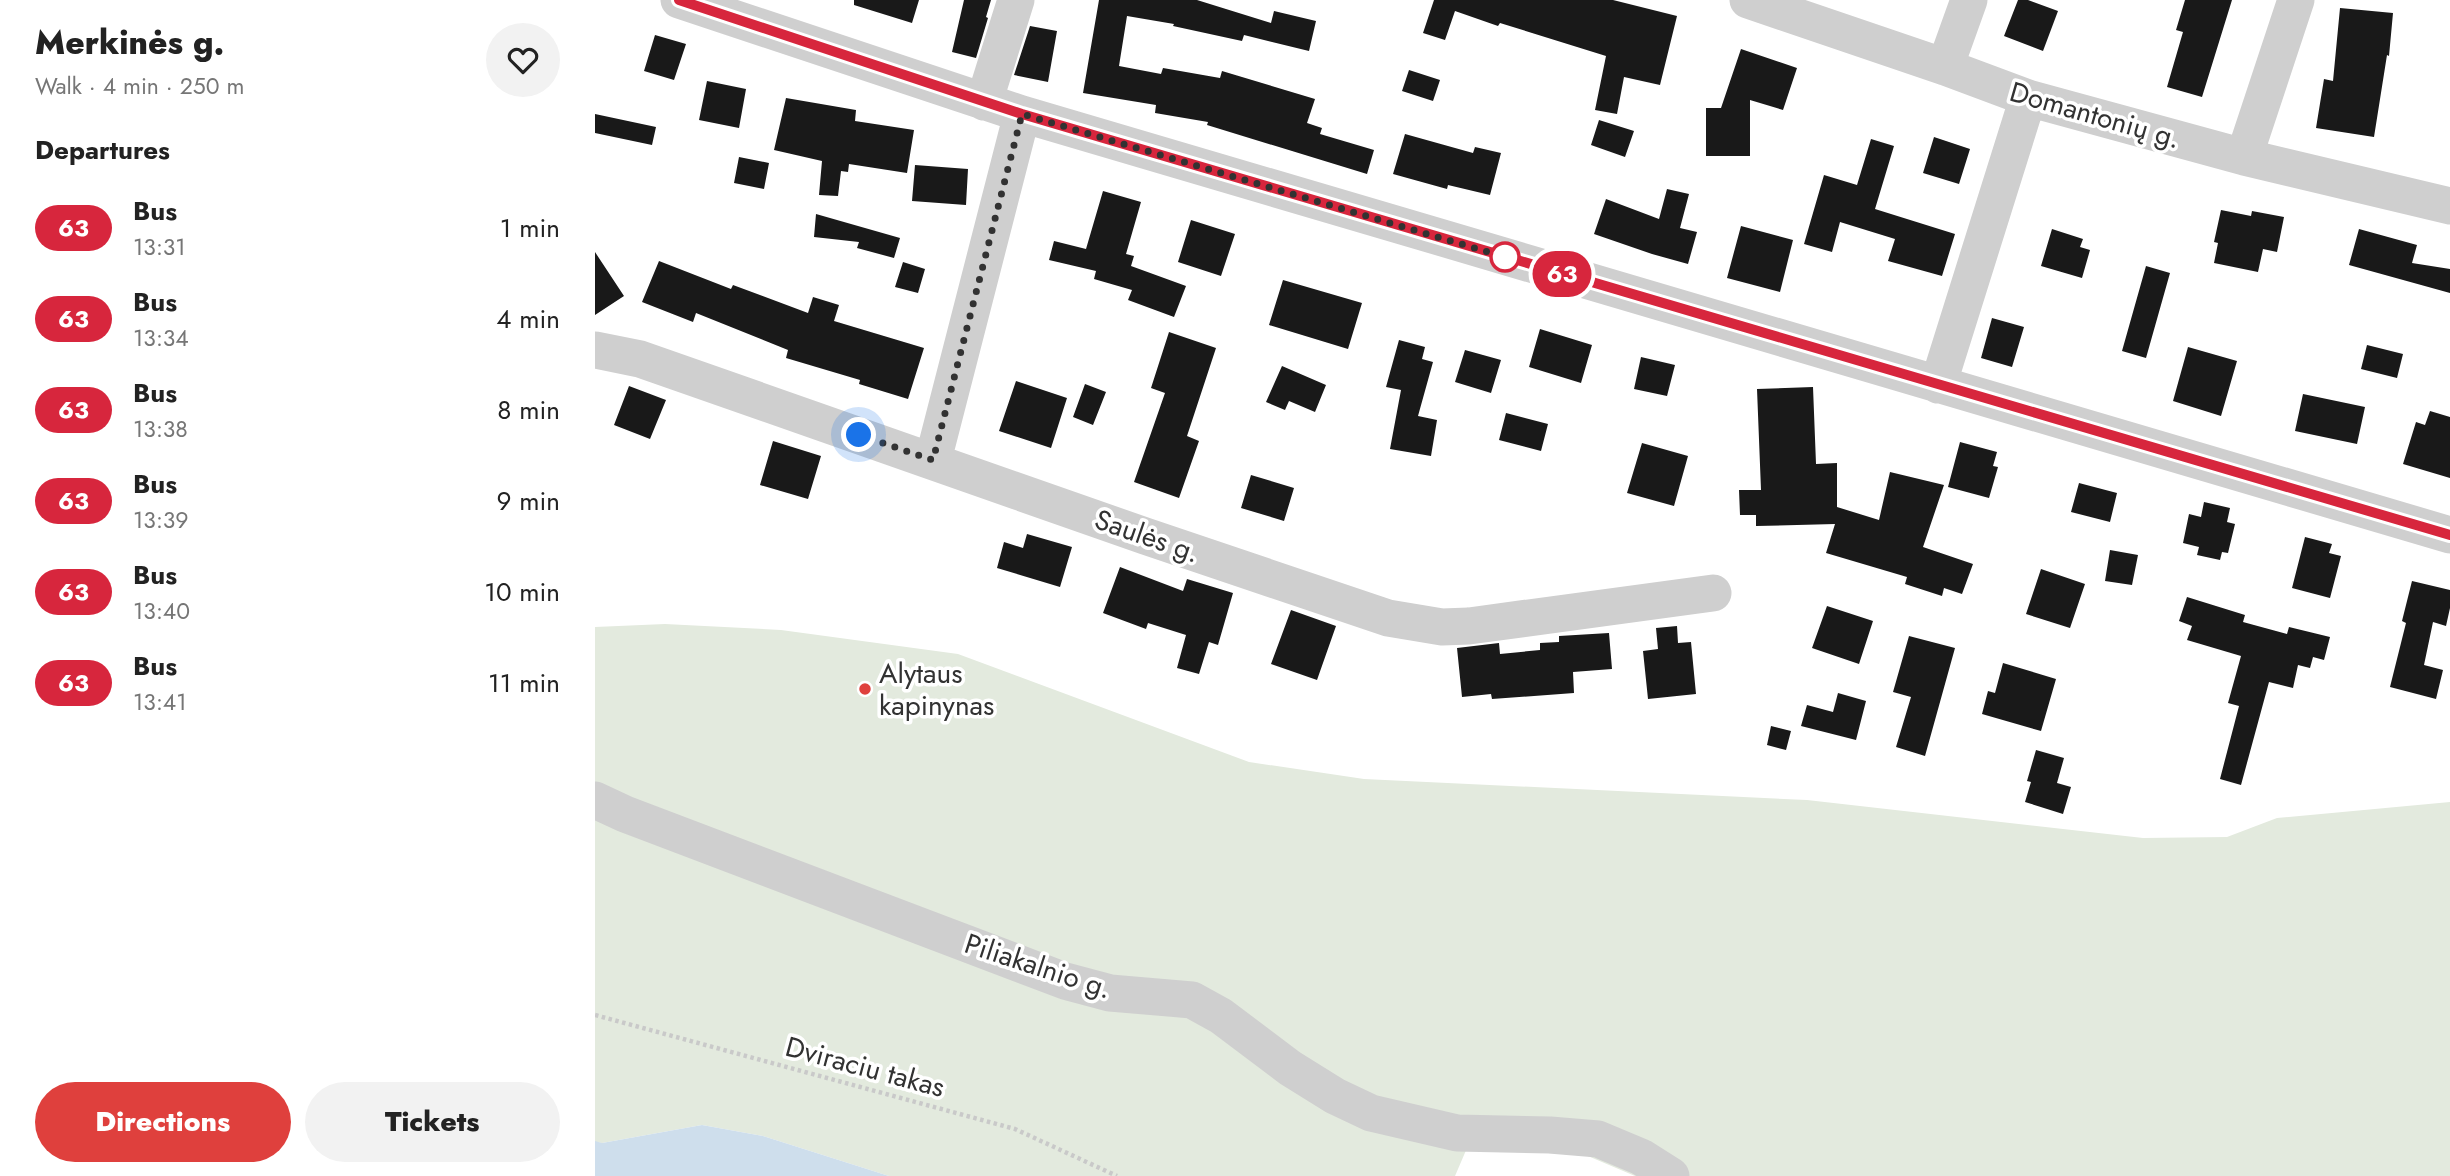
<!DOCTYPE html>
<html lang="en">
<head>
<meta charset="utf-8">
<style>
  :root { --surface:#fff; --page:#f2f2f2; --text:#222; --muted:#767676; --accent:#df403d }
  body { margin:0; font-family:Jost,sans-serif; background:var(--page); color:var(--text); height:100vh; display:flex; flex-direction:column; font-size:26px; white-space:nowrap }
  * { box-sizing:border-box; margin:0 }
  p { font-size:23px; color:var(--muted) }
  .icon { flex:none; width:38px; height:38px; fill:none; stroke:currentColor; stroke-width:2; stroke-linecap:round; stroke-linejoin:round }
  .map { position:relative; flex:1; overflow:hidden }
  .drawer { display:flex; flex-direction:column; background:var(--surface); width:595px }
  .drawer>* { flex:none }
  .badge { padding:0 14px; border-radius:23px; font-size:24px; line-height:46px }
  .you { position:absolute; width:35px; height:35px; margin:-18px; border:5px solid #fff; border-radius:50%; background:#1a73e8; box-shadow:0 0 0 10px #1a73e833 }
  .map>.badge { position:absolute; translate:-50% -50%; box-shadow:0 0 0 4px #fff }
  h2 { padding:0 35px; font-size:26px; line-height:63px }
  .round { display:grid; place-items:center; flex:none; width:74px; height:74px; border-radius:37px; background:var(--page) }
  .overview { display:flex; align-items:center; justify-content:space-between; height:119px; padding:0 35px }
  h1 { font-size:33px; font-weight:800; line-height:52px }
  .action { display:flex; gap:14px; margin-top:auto; padding:14px 35px }
  .action a { flex:1; height:80px; border-radius:42px; background:var(--accent); color:#fff; font-size:28px; font-weight:800; line-height:80px; text-align:center }
  .action a+a { background:var(--page); color:var(--text) }
  ul { padding:0; list-style:none }
  li { display:flex; align-items:center; gap:21px; height:91px; padding:0 35px }
  li div { flex:1 }
  li b { display:block; font-size:26px }
  li em { font-style:normal }
  li .badge { min-width:77px; font-weight:700; text-align:center }
  main { display:flex; flex:1; min-height:0 }
  .map>svg:first-child { display:block }
  .green { fill:#e3eade }
  .water { fill:#cedeec }
  .building { fill:#191919 }
  .lines { fill:none; stroke-linecap:round; stroke-linejoin:round }
  .path { stroke:#c9c9c9; stroke-width:4.5; stroke-dasharray:3.5 3.5; stroke-linecap:butt }
  .minor { stroke:#cfcfcf; stroke-width:37 }
  .line-casing { stroke:#fff; stroke-width:16 }
  .line { stroke:#d7263d; stroke-width:10 }
  .walk { stroke:#323232; stroke-width:7; stroke-dasharray:0 12.6 }
  .stop-dot { fill:#fff; stroke:#d7263d; stroke-width:3.5 }
  .poi-dot { fill:#df403d; stroke:#fff; stroke-width:2.5 }
  .labels { text-anchor:middle; dominant-baseline:central; stroke-width:7; stroke-linejoin:round; paint-order:stroke }
  .street-label { font-size:28px; fill:#323232; stroke:#fff }
  .poi-label { font-size:28px; fill:#323232; stroke:#fff; text-anchor:start }
</style>
</head>
<body>
<main>
<section class="drawer">
<div class="overview"><div><h1>Merkinės g.</h1><p>Walk · 4 min · 250 m</p></div><a class="round"><svg class="icon" aria-label="heart" viewBox="0 0 24 24"><path d="M12 20l-8-8c-3-5 5-10 8-4 3-6 11-1 8 4z"/></svg></a></div>
<h2>Departures</h2>
<ul>
<li><span class="badge" style="background:#d7263d;color:#fff">63</span><div><b>Bus</b><p>13:31</p></div><em>1 min</em></li>
<li><span class="badge" style="background:#d7263d;color:#fff">63</span><div><b>Bus</b><p>13:34</p></div><em>4 min</em></li>
<li><span class="badge" style="background:#d7263d;color:#fff">63</span><div><b>Bus</b><p>13:38</p></div><em>8 min</em></li>
<li><span class="badge" style="background:#d7263d;color:#fff">63</span><div><b>Bus</b><p>13:39</p></div><em>9 min</em></li>
<li><span class="badge" style="background:#d7263d;color:#fff">63</span><div><b>Bus</b><p>13:40</p></div><em>10 min</em></li>
<li><span class="badge" style="background:#d7263d;color:#fff">63</span><div><b>Bus</b><p>13:41</p></div><em>11 min</em></li>
</ul>
<div class="action"><a>Directions</a><a>Tickets</a></div>
</section>
<div class="map">
<svg width="1855" height="1176" viewBox="0 0 1855 1176">
  <rect width="100%" height="100%" fill="#fff"/>
  <path class="green" d="M70,624L186,630L363,654L654,762L769,779L1212,800L1548,838L1632,837L1682,818L1855,802V1176H1040L974,1148H872L860,1176H294L168,1136L107,1125L7,1143L0,1142V627Z"/>
  <path class="water" d="M107,1125L168,1136L294,1176H0V1141L7,1143Z"/>
  <path class="building" d="M259,0H324L317,23L259,5Z
    M369,0H396L391,17L393,18L381,58L357,52Z
    M504,0H602L676,23L679,11L721,21L714,51L649,35L647,41L578,26L579,24L532,16L524,66L566,74L568,68L625,78L627,71L720,99L712,123L727,128L725,134L779,150L772,174L612,125L613,122L560,113L561,105L488,93Z
    M839,0H1018L1082,16L1065,85L1029,77L1022,114L1000,110L1011,56L905,23L903,26L860,11L850,40L828,33Z
    M1423,0H1433L1463,11L1448,51L1409,36Z
    M1590,0H1637L1607,97L1572,87L1588,32L1581,30Z
    M1745,8L1798,13L1794,56L1792,55L1779,137L1721,128L1729,79L1738,81Z
    M435,26L462,31L453,82L419,75Z
    M60,35L91,44L79,80L49,71Z
    M1146,49L1202,68L1188,110L1155,100V156H1111V108H1126Z
    M814,70L845,80L838,101L807,91Z
    M112,81L151,89L144,128L104,120Z
    M191,98L261,110L260,121L319,130L312,173L254,164L253,172L246,171L243,196L224,195L227,161L179,150Z
    M0,114L61,127L57,145L0,133Z
    M1004,120L1039,131L1030,157L996,145Z
    M810,134L878,153L880,147L906,153L895,195L853,185L852,189L798,174Z
    M1339,137L1375,149L1364,184L1328,173Z
    M1276,139L1299,146L1280,209L1360,234L1347,276L1293,261L1300,239L1245,222L1237,252L1209,244L1229,175L1262,185Z
    M144,157L174,163L169,189L139,183Z
    M320,165L373,169L371,205L317,201Z
    M1072,189L1094,194L1085,228L1102,232L1093,264L1057,254L999,234L1011,199L1064,219Z
    M508,191L546,202L531,254L539,256L536,266L591,286L579,317L533,300L537,290L499,279L501,271L454,260L459,241L491,249Z
    M1626,210L1656,216L1657,211L1689,217L1682,252L1668,249L1663,272L1619,263L1623,243L1619,242Z
    M221,214L305,238L299,258L262,248L264,242L219,237Z
    M596,220L640,234L626,276L583,262Z
    M1146,226L1198,240L1185,292L1132,278Z
    M1457,229L1488,239L1485,247L1495,250L1487,278L1446,266Z
    M1764,229L1822,245L1817,263L1855,269V293L1754,265Z
    M0,252L29,296L0,315Z
    M64,261L136,289L138,285L213,313L218,297L244,305L239,321L329,348L313,399L264,384L265,380L191,358L193,350L101,313L98,322L47,302Z
    M308,262L330,269L323,293L300,287Z
    M1551,266L1575,273L1551,358L1527,351Z
    M688,280L767,303L753,349L674,325Z
    M1397,318L1429,327L1417,367L1386,358Z
    M945,329L997,345L986,383L934,367Z
    M574,332L621,348L592,436L604,441L584,498L539,482L570,393L556,388Z
    M804,340L830,347L827,359L838,362L823,416L842,420L836,456L795,449L806,390L791,387Z
    M1772,345L1808,354L1802,378L1766,369Z
    M1593,347L1642,361L1626,416L1578,401Z
    M870,350L906,360L896,393L860,382Z
    M1046,357L1080,365L1072,396L1039,389Z
    M687,366L731,385L720,412L694,401L690,410L671,402Z
    M421,381L472,398L456,448L404,431Z
    M490,384L511,392L498,425L478,417Z
    M34,386L71,400L55,439L19,425Z
    M1218,387L1221,464L1242,463V507L1284,520L1295,472L1349,485L1328,547L1378,564L1367,594L1349,588L1347,596L1310,584L1312,577L1231,553L1240,524L1161,526V515H1145L1144,490H1166L1162,389Z
    M1708,394L1770,407L1762,444L1700,431Z
    M1835,411L1855,417V478L1808,464L1821,422L1830,425Z
    M911,413L953,424L946,451L904,440Z
    M178,441L226,456L213,499L165,485Z
    M1365,442L1402,452L1398,466L1403,467L1394,498L1353,487Z
    M1047,443L1093,456L1079,506L1032,493Z
    M656,475L699,488L689,521L646,508Z
    M1484,483L1522,493L1515,522L1476,512Z
    M1609,502L1635,508L1632,522L1640,524L1633,553L1627,552L1625,560L1602,555L1604,547L1588,543L1594,514L1606,517Z
    M432,534L477,547L465,587L402,568L409,542L428,548Z
    M1710,537L1737,544L1734,553L1746,556L1735,598L1697,588Z
    M1515,550L1543,555L1537,585L1510,581Z
    M525,567L588,591L592,579L638,593L623,645L614,642L604,674L582,668L591,635L553,623L551,629L508,613Z
    M1446,569L1490,584L1475,628L1431,614Z
    M1817,581L1855,590V608L1851,626L1838,622L1829,665L1848,670L1841,699L1795,687L1811,623L1807,621Z
    M1592,597L1650,615L1648,622L1692,634L1694,627L1735,637L1729,660L1718,657L1715,668L1703,665L1698,688L1674,682L1646,785L1625,779L1644,706L1633,703L1646,656L1592,640L1597,626L1584,621Z
    M1232,606L1278,621L1264,664L1217,648Z
    M696,610L741,626L722,680L676,664Z
    M1082,626L1083,643L1096,642L1101,694L1053,699L1048,651L1063,649L1061,628Z
    M1014,633L1017,669L978,672L979,693L897,699L896,694L867,697L862,648L904,643L905,654L945,650V643L964,642V636Z
    M1314,636L1360,648L1330,756L1301,747L1316,697L1298,692Z
    M1408,663L1461,679L1446,731L1387,714L1393,691L1400,693Z
    M1243,693L1271,701L1261,740L1206,726L1212,705L1238,712Z
    M1176,726L1196,731L1191,750L1172,745Z
    M1441,750L1469,758L1462,783L1476,787L1468,814L1430,802L1436,782L1432,781Z"/>
  <g class="lines">
    <path class="path" d="M0,1015L420,1129L522,1176"/>
    <path class="minor" d="M84,0L427,114L1855,535
      M1153,0L1350,67L1433,98L1649,157L1855,206
      M1350,67L1374,0
      M389,102L421,0
      M1649,157L1701,0
      M0,350L45,359L550,536L793,618L847,627L874,626L1118,593
      M1343,385L1433,98
      M338,460L427,114
      M0,800L30,814L470,981L515,993L597,1000L626,1016L695,1068L740,1096L776,1113L862,1133L955,1135L1003,1139L1046,1157L1076,1176"/>
  </g>
  <g class="lines">
    <g class="line-casing">
      <path id="line" d="M84,0L427,114L1855,535"/>
    </g>
    <use href="#line" class="line"/>
    <path class="walk" d="M264,435L338,460L427,114L910,257"/>
  </g>
  <circle class="stop-dot" cx="910" cy="257" r="14"/>
  <circle class="poi-dot" cx="270" cy="689" r="7"/>
  <g class="labels">
    <g class="street-label">
      <text transform="translate(1500 115) rotate(16)">Domantonių g.</text>
      <text transform="translate(552 536) rotate(19)">Saulės g.</text>
      <text transform="translate(443 966) rotate(18)">Piliakalnio g.</text>
      <text transform="translate(270 1067) rotate(15)">Dviraciu takas</text>
    </g>
    <g class="poi-label">
      <text x="284" y="673">Alytaus<tspan x="284" dy="32">kapinynas</tspan></text>
    </g>
  </g>
</svg>
<div class="you" style="left:264px;top:435px"></div>
<b class="badge" style="left:967px;top:274px;background:#d7263d;color:#fff">63</b>
</div>
</main>
</body>
</html>
